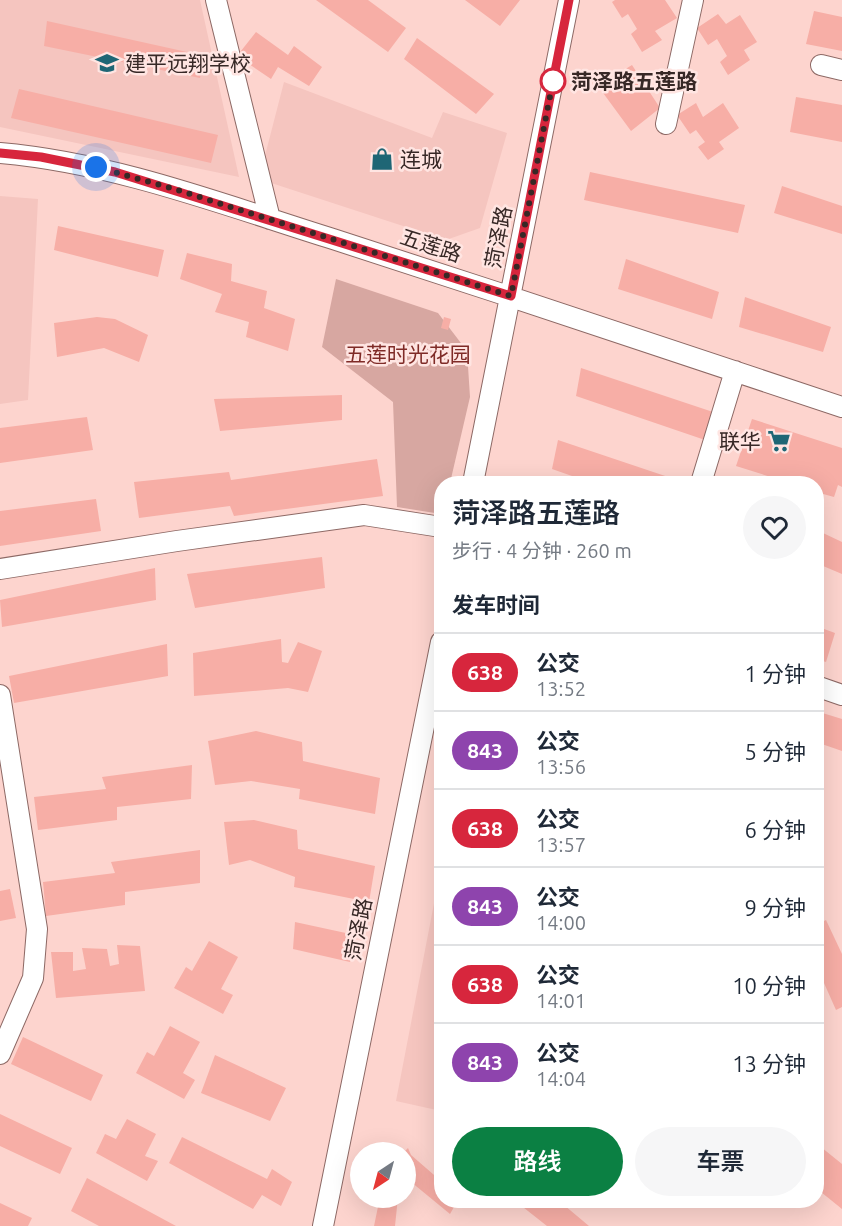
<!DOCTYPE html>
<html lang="zh">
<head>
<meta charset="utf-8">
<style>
  :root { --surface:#fff; --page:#f6f6f7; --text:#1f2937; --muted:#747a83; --line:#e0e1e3; --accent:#0b8043 }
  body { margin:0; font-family:Ubuntu,"Noto Sans SC",sans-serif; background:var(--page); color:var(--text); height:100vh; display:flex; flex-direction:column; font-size:22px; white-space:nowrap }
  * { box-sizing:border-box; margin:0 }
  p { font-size:20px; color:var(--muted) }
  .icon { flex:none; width:33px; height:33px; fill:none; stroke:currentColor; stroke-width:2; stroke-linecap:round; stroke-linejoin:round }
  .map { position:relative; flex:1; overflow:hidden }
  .panel { position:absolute; left:434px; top:476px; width:390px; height:732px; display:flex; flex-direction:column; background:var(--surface); border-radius:24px; box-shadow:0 6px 24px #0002 }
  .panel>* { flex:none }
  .badge { padding:0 12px; border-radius:20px; font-size:21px; line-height:39px }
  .needle { width:39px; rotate:216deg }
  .tools { position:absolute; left:350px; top:1142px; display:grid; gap:12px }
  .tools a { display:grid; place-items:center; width:66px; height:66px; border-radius:50%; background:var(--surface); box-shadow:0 6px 24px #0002; font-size:30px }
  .you { position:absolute; width:30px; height:30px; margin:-15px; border:4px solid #fff; border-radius:50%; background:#1a73e8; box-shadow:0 0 0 9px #1a73e833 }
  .map>.badge { position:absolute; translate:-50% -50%; box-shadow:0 0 0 3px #fff }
  h2 { padding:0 18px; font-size:22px; line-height:54px }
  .round { display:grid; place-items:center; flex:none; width:63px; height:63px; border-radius:32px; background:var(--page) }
  .headline { display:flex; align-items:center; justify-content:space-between; height:102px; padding:0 18px }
  h1 { font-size:28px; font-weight:600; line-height:45px }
  .action { display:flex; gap:12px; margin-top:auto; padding:12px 18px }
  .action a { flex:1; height:69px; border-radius:36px; background:var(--accent); color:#fff; font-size:24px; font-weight:600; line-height:69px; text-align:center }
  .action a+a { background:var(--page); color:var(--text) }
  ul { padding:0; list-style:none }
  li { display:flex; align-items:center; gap:18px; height:78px; padding:0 18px; border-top:2px solid var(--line) }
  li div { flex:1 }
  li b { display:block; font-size:22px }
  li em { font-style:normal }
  li .badge { min-width:66px; font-weight:700; text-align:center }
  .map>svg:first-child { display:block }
  .built { fill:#f5c5bf }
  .green { fill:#d7a7a1 }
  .building { fill:#f7aea6 }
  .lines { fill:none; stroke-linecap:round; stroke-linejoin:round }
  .minor-casing { stroke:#8d6965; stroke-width:22 }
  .minor { stroke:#fff; stroke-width:20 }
  .line-casing { stroke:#fff; stroke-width:14 }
  .line { stroke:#d7263d; stroke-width:9 }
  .walk { stroke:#372826; stroke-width:6; stroke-dasharray:0 10.8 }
  .stop-dot { fill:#fff; stroke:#d7263d; stroke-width:3 }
  .labels { text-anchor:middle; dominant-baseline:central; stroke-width:5; stroke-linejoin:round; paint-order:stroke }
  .poi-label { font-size:21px; fill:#372826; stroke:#ffe5e2; text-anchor:start }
  .stop-label { font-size:21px; font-weight:bold; fill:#372826; stroke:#ffe5e2; text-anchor:start }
  .street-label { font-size:21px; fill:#372826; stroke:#ffe5e2 }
  .park-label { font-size:21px; fill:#7f2b27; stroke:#ffe5e2 }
</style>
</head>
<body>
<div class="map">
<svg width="842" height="1226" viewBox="0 0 842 1226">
  <rect width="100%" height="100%" fill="#fdd4ce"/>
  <path class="built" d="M0,0H200L239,177L0,127Z
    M284,82L432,138L443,112L507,133L480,228L446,240L259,179Z
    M0,196L38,199L28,400L0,404Z
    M441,867V1111L396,1101Z"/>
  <path class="green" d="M336,279L438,313L467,351L470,397L450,483H441V514L397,507L393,402L322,347Z"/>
  <path class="building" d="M316,0H368L406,28L388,52Z
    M465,0H520L500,26Z
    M615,0H665L677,18L655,31L662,40L642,52L631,34L637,29L628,14L622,18L612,2Z
    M814,11L842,17V51L806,44Z
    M718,14L726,24L740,15L757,42L744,50L750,60L728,75L720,62L727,56L717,39L708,45L697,28Z
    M47,21L205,56L200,78L44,46Z
    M256,32L288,55L294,46L322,67L309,86L278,67L271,79L237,56Z
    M417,38L494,94L476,114L404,59Z
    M632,65L660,108L631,131L598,86Z
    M19,89L218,135L211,163L11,118Z
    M796,97L842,105V142L790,132Z
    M696,103L703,117L723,103L739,128L719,142L724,149L708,160L698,147L705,142L696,130L690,134L677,115Z
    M590,172L745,205L738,233L584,200Z
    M782,186L842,206V234L774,213Z
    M58,226L164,250L158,277L54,250Z
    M187,253L232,264L231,281L267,291L264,308L295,319L288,351L246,337L249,322L215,312L222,294L180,279Z
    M626,259L719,292L712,319L618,289Z
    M745,297L831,327L823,352L739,327Z
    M97,317L115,319L148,335L139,362L104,348L57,357L54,323Z
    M444,317L451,319L448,330L441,328Z
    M581,368L713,412L705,440L576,396Z
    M342,395V420L220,431L214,399Z
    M87,417L93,450L0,463V428Z
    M752,419L842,448V487L838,485L834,497L816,492V483H790L736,466Z
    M558,440L686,483H592L552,469Z
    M377,459L383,496L234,516L230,506L139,518L134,482L229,472L231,480Z
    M96,499L101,531L0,546V511Z
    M823,533L842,542V574L816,563V546L820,547Z
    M322,557L325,588L195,608L187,574Z
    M155,568L156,600L2,627L0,600Z
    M816,626L835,633L826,662L816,659Z
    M281,639L282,662L288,663L298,642L322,651L308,692L288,688L194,696L193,653Z
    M167,644L168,676L14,703L9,676Z
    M816,711L842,719V751L816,742Z
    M256,731L302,742L303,761L380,778L375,814L299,799L300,789L251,781L215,785L208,741Z
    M192,765L191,799L117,807V820L38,830L34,797L106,789L102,777Z
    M254,820L297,830L298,849L375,866L369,902L294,887L295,877L250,860L229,865L224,822Z
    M200,850V883L125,892V905L46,916L43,882L115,873L111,862Z
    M10,889L16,918L0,921V891Z
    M826,920L842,954V1007L836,1010L816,965V925Z
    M295,922L355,935L350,962L293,949Z
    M209,941L238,957L221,989L233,995L223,1014L174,988L186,967L192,971Z
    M117,945L140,946L145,991L56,998L51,952H73V971L86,969L82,948L107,949L110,966L119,964Z
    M170,1026L200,1042L183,1073L195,1080L184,1099L136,1073L147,1052L154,1056Z
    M23,1037L103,1075L91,1101L11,1064Z
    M215,1055L286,1088L270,1121L201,1093Z
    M0,1114L72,1148L60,1174L0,1146Z
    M127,1119L156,1134L145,1156L158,1161L147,1181L96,1153L105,1134L116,1139Z
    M182,1137L267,1179L272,1169L292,1182L281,1206L262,1195L253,1209L169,1163Z
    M816,1143L842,1164V1209L816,1188Z
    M408,1148L411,1155L441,1181V1200H458L450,1214L405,1177V1151Z
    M87,1178L176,1226H99L71,1211Z
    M380,1197H398L395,1226H374Z
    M514,1200H558L589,1226H547Z
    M0,1203L32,1218L28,1226H0Z"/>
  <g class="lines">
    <g class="minor-casing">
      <path id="minor" d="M216,0L270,219
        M821,65L842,70
        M666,124L693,0
        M0,153C115,163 224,205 333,239C503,294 673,350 842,407
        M473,483L569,0
        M701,483L735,371
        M0,569L177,541L364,515L441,527
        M816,686L842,695
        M0,695L37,929L33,978L0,1054
        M323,1226L441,642"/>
    </g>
    <use href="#minor" class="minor"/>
  </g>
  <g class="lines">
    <g class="line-casing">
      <path id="line" d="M0,153L41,157L115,172L511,296L569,0"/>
    </g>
    <use href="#line" class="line"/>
    <path class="walk" d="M96,167L171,188L511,296L553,81"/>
  </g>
  <defs>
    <g id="school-bare" transform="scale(1.8)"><path d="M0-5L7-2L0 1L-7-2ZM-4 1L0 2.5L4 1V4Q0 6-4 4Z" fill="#1f6675" stroke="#ffe5e2" stroke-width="2.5" paint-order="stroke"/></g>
    <g id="shop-bare" transform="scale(1.8)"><path d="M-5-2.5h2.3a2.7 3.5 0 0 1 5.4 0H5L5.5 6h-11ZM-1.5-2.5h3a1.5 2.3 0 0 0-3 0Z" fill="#1f6675" stroke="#ffe5e2" stroke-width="2.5" paint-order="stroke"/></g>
    <g id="supermarket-bare" transform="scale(1.8)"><path d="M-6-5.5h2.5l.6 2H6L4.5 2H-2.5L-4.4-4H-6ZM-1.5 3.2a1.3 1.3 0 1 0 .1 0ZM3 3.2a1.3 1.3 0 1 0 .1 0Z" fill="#1f6675" stroke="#ffe5e2" stroke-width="2.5" paint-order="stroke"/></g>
  </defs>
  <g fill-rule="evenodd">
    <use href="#school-bare" x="107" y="63"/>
    <use href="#shop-bare" x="382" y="159"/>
    <use href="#supermarket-bare" x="779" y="441"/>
  </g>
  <circle class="stop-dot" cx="553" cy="81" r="12"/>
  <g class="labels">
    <g class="poi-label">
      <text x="125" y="63">建平远翔学校</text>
      <text x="400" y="159">连城</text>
      <text x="761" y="441" text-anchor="end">联华</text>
    </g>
    <g class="stop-label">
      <text x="571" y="81">菏泽路五莲路</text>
    </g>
    <g class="street-label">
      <text transform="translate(498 237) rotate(-79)">菏泽路</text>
      <text transform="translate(431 245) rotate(18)">五莲路</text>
      <text transform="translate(358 929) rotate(-79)">菏泽路</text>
    </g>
    <g class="park-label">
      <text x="408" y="354">五莲时光花园</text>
    </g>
  </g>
</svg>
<div class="tools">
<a><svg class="needle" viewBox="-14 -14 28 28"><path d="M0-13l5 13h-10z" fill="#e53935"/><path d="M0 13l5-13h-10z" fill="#747a83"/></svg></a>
</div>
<div class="you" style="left:96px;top:167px"></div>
<section class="panel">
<div class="headline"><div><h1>菏泽路五莲路</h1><p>步行 · 4 分钟 · 260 m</p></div><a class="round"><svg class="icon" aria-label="heart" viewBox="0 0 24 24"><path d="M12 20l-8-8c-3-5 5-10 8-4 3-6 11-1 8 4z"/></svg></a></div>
<h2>发车时间</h2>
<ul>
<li><span class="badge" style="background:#d7263d;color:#fff">638</span><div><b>公交</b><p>13:52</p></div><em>1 分钟</em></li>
<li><span class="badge" style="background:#8e44ad;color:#fff">843</span><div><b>公交</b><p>13:56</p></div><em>5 分钟</em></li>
<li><span class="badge" style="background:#d7263d;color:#fff">638</span><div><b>公交</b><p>13:57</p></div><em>6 分钟</em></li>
<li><span class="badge" style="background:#8e44ad;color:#fff">843</span><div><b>公交</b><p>14:00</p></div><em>9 分钟</em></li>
<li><span class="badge" style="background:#d7263d;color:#fff">638</span><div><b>公交</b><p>14:01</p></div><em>10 分钟</em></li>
<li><span class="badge" style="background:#8e44ad;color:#fff">843</span><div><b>公交</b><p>14:04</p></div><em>13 分钟</em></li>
</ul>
<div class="action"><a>路线</a><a>车票</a></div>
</section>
</div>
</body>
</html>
